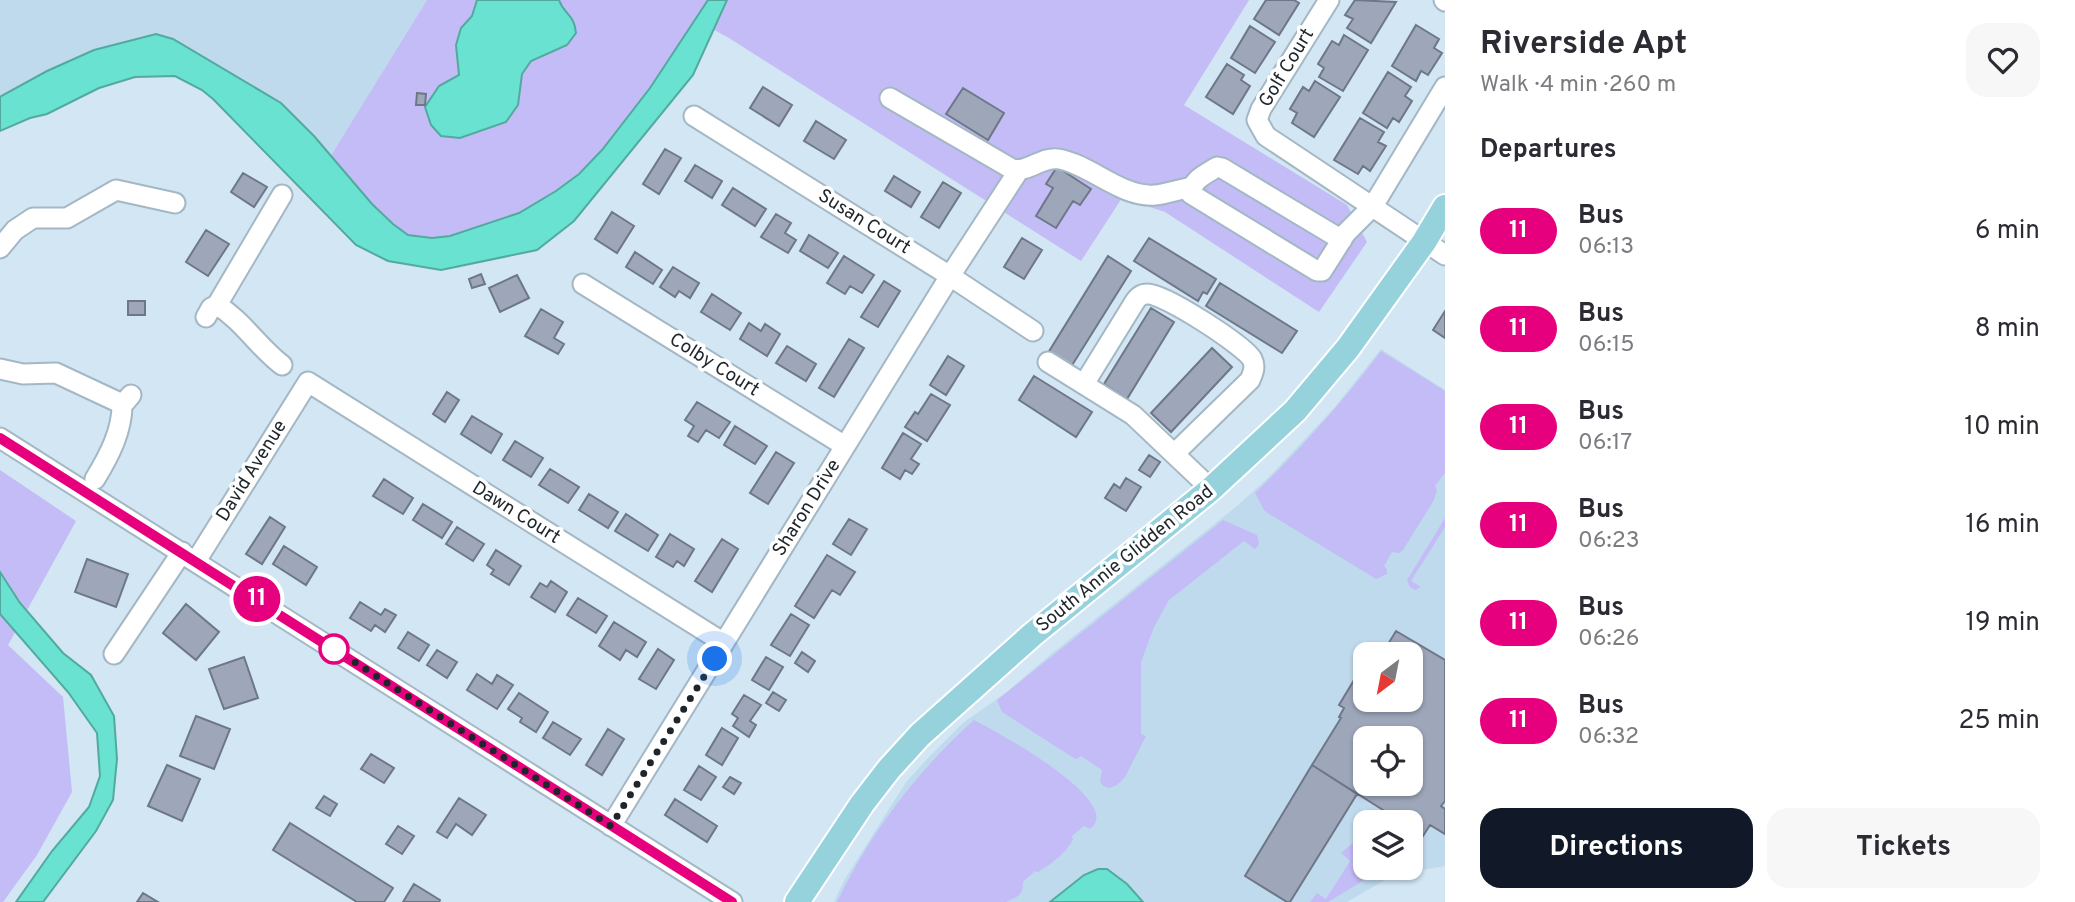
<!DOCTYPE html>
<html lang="en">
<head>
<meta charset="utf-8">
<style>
  :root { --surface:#fff; --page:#f7f7f7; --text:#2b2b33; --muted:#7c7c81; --accent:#111827 }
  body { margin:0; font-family:Overpass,sans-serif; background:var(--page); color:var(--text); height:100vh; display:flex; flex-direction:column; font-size:26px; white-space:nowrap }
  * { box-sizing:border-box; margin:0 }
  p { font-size:23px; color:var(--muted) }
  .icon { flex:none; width:38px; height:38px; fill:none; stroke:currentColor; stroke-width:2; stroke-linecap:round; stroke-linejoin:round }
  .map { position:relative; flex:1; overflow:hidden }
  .side { display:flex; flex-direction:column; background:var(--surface); width:630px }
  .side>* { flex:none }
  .badge { padding:0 14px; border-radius:23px; font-size:24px; line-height:46px }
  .needle { width:46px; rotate:212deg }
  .tools { position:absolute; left:1353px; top:642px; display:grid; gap:14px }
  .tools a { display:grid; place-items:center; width:70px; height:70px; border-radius:14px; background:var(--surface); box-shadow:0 2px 5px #0004; font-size:35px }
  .you { position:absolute; width:35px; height:35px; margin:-18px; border:5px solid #fff; border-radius:50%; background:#1a73e8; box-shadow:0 0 0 10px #1a73e833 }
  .map>.badge { position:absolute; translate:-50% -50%; box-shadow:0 0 0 4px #fff }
  h2 { padding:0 35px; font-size:26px; line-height:63px }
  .round { display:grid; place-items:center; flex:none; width:74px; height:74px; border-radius:21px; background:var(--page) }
  .headline { display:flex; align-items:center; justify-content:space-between; height:119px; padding:0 35px }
  h1 { font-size:33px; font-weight:700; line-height:52px }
  .action { display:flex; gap:14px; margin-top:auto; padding:14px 35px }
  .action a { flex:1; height:80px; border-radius:21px; background:var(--accent); color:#fff; font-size:28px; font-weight:700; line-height:80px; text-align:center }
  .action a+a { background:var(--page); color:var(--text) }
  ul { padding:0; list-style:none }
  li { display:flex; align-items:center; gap:21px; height:98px; padding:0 35px }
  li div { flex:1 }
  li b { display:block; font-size:26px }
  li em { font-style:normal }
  li .badge { min-width:77px; font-weight:700; text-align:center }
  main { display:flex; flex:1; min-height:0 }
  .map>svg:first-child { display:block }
  .built { fill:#c0daed; fill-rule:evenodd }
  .green { fill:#c3bcf6 }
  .water { fill:#69e2d1; stroke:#52aa9f; stroke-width:2 }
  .building { fill:#9da7b9; stroke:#6e7788; stroke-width:2; fill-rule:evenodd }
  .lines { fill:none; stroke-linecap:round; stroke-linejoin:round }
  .minor-casing { stroke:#a4b7c4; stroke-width:23 }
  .major-casing { stroke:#fff; stroke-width:28 }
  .minor { stroke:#fff; stroke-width:19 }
  .major { stroke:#95d2dc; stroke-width:24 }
  .line-casing { stroke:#fff; stroke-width:16 }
  .line { stroke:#e6007e; stroke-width:10 }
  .walk { stroke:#1e262b; stroke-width:7; stroke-dasharray:0 12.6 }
  .stop-dot { fill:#fff; stroke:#e6007e; stroke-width:3.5 }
  .labels { text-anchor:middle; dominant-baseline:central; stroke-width:7; stroke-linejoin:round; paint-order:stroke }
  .street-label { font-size:19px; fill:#1e262b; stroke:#fff }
</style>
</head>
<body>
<main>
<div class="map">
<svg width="1445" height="902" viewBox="0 0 1445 902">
  <rect width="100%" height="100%" fill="#d2e6f4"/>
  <path class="built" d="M0,0H427L330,157L314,136L281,103L173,39L47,71L0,97Z
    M1381,349L1445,390V866L1394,875L1347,902H834L845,879L894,801L907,781L929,757L963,723L1007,692L1050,655L1237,506L1268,478L1334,408ZM1365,654H1410V700H1365ZM1365,738H1410V784H1365ZM1365,822H1410V868H1365Z"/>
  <path class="green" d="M427,0H1249L1184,105L1347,205L1367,242L1319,312L1165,212L1122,198L1081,261L729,38L696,20C648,91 599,176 518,214C503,221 487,224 472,229C453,235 430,243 409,236C386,227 348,176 330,157Z
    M1381,351L1445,391V473L1435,486L1437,490L1434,500L1403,550L1399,553L1392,552L1384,566L1387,569V574L1376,579L1269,514L1264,510L1255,493C1300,449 1343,402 1381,351Z
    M0,470L76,521L8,645L63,697L72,792L37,855L3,902H0Z
    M1445,518V527L1411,581L1421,587L1415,590L1410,587L1407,580Z
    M1223,520L1257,535L1259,544L1255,549L1244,541L1169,600L1154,627L1141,662V734L1146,736L1125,777L1117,785L1109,788L1103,786L1100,781L1102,770L1081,756L1076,759L1072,757L1002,712L997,700Z
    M974,720C994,730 1127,802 1090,829L1084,826L1072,836L1073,840C1066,853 1050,865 1038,872L1035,871L1023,882C1023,898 1016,896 1006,902H837C870,833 917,771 974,720Z
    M1365,840V868H1401L1376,873L1328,902H1310L1317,893L1326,899L1350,861L1341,853L1354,842Z"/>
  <path class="water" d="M477,0H559C564,15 574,13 576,33L567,45L531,61L522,74L518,105L506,122L460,138L441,136L431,125L425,107L439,86L459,75L456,45L461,28L472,16Z
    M708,0H727L693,75L574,221L537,250L441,270L388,261L356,245L213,99L202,90L175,76L135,77L99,88L47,114L30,118L0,131V97L3,95L47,71L94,50L156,34L173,39L281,103L314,136L372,204L393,224L408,235L432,238L450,236L519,213L556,191L579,174L602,150L650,88Z
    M0,572L20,603L63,653L91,675L114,716L117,759L113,800L96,831L43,902H16L52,851L89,807L100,776L97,733L68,692L0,614Z
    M1098,869H1107L1127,884L1143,902H1050L1084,875Z"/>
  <path class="building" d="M1266,0H1294L1299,3L1279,35L1254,19Z
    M1355,0L1396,2L1371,43L1347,28L1353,19L1345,15Z
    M1416,25L1439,39L1434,48L1442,53L1428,75L1421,71L1416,81L1392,66Z
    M1250,26L1275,42L1255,73L1231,58Z
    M1344,35L1368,50L1343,91L1319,77L1324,68L1318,64L1332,41L1339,45Z
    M1227,64L1244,75L1241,80L1250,86L1233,114L1206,97Z
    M1388,72L1411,87L1405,96L1412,101L1399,122L1393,118L1387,128L1363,113Z
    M1315,81L1340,97L1314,137L1292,123L1297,113L1290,109L1303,87L1309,91Z
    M763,87L792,105L779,126L750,108Z
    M963,88L1004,113L988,140L946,114Z
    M417,93L426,94L425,105H416Z
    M1360,118L1384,132L1378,142L1386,146L1370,171L1363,166L1358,174L1334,160Z
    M816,121L846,140L834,159L804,141Z
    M665,149L681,158L659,194L643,184Z
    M695,165L722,181L712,198L685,181Z
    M1057,167L1091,189L1080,205L1073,201L1056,228L1036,216L1053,188L1046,184Z
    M243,173L267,187L254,207L231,192Z
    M894,176L920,192L911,207L885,191Z
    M943,182L961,193L939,228L921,217Z
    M733,188L766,209L755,226L722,205Z
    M612,212L634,226L617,253L595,239Z
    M776,214L791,223L785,233L796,240L788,253L761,237Z
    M206,230L229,244L208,276L186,262Z
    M809,235L838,253L828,268L800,251Z
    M1022,238L1042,250L1024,279L1004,267Z
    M1149,238L1216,279L1207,294L1203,292L1198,301L1134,261Z
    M635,252L662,270L653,284L626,267Z
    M844,256L874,275L862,293L850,286L845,294L827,283Z
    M1108,256L1131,271L1071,367L1048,353Z
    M673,267L699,283L690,298L679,291L675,297L660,287Z
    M481,274L485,284L472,288L469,279Z
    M517,275L529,298L500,312L489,288Z
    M884,281L900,291L878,327L861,317Z
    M1220,283L1297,331L1282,353L1206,306Z
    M712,294L741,313L730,330L701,312Z
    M128,301H145V315H128Z
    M1151,308L1174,322L1127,399L1104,384Z
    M541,309L563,322L554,338L564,344L558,354L525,336Z
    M1445,311V338L1433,330Z
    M749,323L761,331L765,324L780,334L767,356L740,339Z
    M849,339L864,348L834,397L819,388Z
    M787,346L816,364L806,381L776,363Z
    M1212,348L1232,367L1171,432L1151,413Z
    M948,356L964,366L946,395L930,385Z
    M1034,376L1092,412L1076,437L1019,400Z
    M447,392L459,400L445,422L433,414Z
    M931,394L950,405L927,441L905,427L915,412L918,414Z
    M697,402L730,422L719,438L706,430L698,442L688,436L694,426L685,420Z
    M472,416L502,434L491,453L461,434Z
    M735,426L767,446L755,464L724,445Z
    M903,433L921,444L911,459L919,464L912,474L905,470L900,479L882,468Z
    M515,441L543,458L531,477L503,460Z
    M776,452L794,463L768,504L750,493Z
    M1149,455L1160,462L1150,477L1139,470Z
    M550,469L579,487L568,503L539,485Z
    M1126,478L1141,487L1126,511L1105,498L1114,484L1120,488Z
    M384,479L413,498L403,514L373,496Z
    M589,494L618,512L608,528L579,510Z
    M423,504L452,522L442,538L413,520Z
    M626,514L658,535L648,551L615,531Z
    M270,517L285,527L262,564L246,554Z
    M849,519L867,529L851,555L833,544Z
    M457,527L484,544L473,561L446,544Z
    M670,534L694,549L684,566L677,561L673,567L656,557Z
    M722,539L738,549L712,592L695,581Z
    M284,546L317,567L306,585L273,564Z
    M496,550L521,566L509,585L491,574L494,570L487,565Z
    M827,555L855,572L840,595L832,590L814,618L795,606Z
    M87,559L128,574L116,607L75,592Z
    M551,581L567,592L555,612L531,597L540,583L547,587Z
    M578,598L607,616L596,633L567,615Z
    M360,602L381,615L385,609L396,615L385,632L375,625L371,631L350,618Z
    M186,604L219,632L196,660L163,633Z
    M791,614L809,625L790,656L771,645Z
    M614,622L646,642L637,657L626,650L620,660L599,646Z
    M1396,631L1445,660V801L1441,806L1445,809V834L1430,825L1423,836L1410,828V822H1402L1312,765L1341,718L1339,717L1344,708L1339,705L1362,667L1365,669V700H1410V654H1382ZM1365,738H1410V784H1365Z
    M408,632L429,645L419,661L398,648Z
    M658,649L674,660L656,689L639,679Z
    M437,650L457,662L447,678L427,665Z
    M802,652L815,661L808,672L795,663Z
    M244,657L258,698L224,709L209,669Z
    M766,657L783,667L769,690L752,680Z
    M477,674L492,684L497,675L513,685L497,709L467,690Z
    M773,692L786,700L779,711L766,703Z
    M519,693L548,712L536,732L520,722L522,718L508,709Z
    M744,695L761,705L750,721L756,725L749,737L733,726L738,718L732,714Z
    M196,716L230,729L214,769L180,756Z
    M553,722L581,739L570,755L543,738Z
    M722,728L738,738L722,765L706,755Z
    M608,729L624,739L602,775L586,765Z
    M371,754L394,768L384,783L361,769Z
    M167,765L200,779L182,821L148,806Z
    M1312,765L1357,794L1290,902H1287L1245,876Z
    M699,766L716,777L701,800L684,790Z
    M730,777L741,783L734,794L723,787Z
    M324,796L337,804L330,816L316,808Z
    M459,798L486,815L472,835L456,824L447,838L437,832Z
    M675,799L717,826L707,842L665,815Z
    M290,823L393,888L384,902H357L273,850Z
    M398,826L414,836L402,854L386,844Z
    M414,884L440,900L439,902H403Z
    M143,893L158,902H137Z"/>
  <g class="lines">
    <g class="minor-casing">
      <path id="minor" d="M1329,0L1261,109L1257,120L1266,136L1445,255
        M1444,0L1445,1
        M890,98L1012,169C1029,173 1041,156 1059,159C1091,165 1122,198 1155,195C1167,194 1180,189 1192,187
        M694,116L950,276L1033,331
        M1342,240L1222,168L1217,167C1206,174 1191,180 1191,194L1317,271H1322L1346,233L1373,206L1445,87
        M0,248L15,230L33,218H67L116,190L175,203
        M583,284L845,446
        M217,305C243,321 258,347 282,365
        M206,317L211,308L217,305L282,195
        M1048,362L1133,415L1211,489
        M0,369L23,374L56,373L118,402H125L131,395
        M1084,384L1134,303C1137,298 1141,294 1147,294C1162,292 1245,346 1252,359C1256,367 1253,373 1250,380L1174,454
        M0,438L732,902
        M95,479C109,456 123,430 122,402
        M196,561L308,382L724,643
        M114,654L182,552
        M611,826L950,276L1019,170"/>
    </g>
    <g class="major-casing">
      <path id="major" d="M797,902L862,804L889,769L920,735L1032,635L1211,489L1295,411L1348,348L1424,242L1445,207"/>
    </g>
    <use href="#minor" class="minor"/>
    <use href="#major" class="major"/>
  </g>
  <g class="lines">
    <g class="line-casing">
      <path id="line" d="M0,438L732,902"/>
    </g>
    <use href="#line" class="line"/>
    <path class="walk" d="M334,649L611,826L715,659"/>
  </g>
  <circle class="stop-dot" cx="334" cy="649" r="14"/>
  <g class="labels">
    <g class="street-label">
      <text transform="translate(1287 68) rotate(-59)">Golf Court</text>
      <text transform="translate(864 222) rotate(32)">Susan Court</text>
      <text transform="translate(714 365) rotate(32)">Colby Court</text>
      <text transform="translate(252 471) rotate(-58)">David Avenue</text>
      <text transform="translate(807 508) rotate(-58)">Sharon Drive</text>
      <text transform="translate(516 513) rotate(32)">Dawn Court</text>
      <text transform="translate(1125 559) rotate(-39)">South Annie Glidden Road</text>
    </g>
  </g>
</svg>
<div class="tools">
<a><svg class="needle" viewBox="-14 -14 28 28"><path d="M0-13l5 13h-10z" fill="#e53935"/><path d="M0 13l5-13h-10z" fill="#7c7c81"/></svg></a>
<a><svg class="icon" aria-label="locate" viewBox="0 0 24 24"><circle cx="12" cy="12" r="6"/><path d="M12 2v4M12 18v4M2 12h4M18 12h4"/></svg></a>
<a><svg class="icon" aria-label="layers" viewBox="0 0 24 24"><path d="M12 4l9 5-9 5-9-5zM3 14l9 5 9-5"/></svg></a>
</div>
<div class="you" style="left:715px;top:659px"></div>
<b class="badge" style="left:257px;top:599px;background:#e6007e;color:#fff">11</b>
</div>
<section class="side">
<div class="headline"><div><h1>Riverside Apt</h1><p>Walk · 4 min · 260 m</p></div><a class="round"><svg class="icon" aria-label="heart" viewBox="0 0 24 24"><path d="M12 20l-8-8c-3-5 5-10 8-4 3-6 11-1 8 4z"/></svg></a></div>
<h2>Departures</h2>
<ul>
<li><span class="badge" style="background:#e6007e;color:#fff">11</span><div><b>Bus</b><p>06:13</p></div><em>6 min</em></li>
<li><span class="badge" style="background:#e6007e;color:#fff">11</span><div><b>Bus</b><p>06:15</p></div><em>8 min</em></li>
<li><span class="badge" style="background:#e6007e;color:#fff">11</span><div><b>Bus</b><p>06:17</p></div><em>10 min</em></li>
<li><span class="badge" style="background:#e6007e;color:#fff">11</span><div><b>Bus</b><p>06:23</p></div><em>16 min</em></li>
<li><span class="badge" style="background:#e6007e;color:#fff">11</span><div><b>Bus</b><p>06:26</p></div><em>19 min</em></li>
<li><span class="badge" style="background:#e6007e;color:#fff">11</span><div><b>Bus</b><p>06:32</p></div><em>25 min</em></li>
</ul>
<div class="action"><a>Directions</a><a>Tickets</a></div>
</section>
</main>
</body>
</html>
